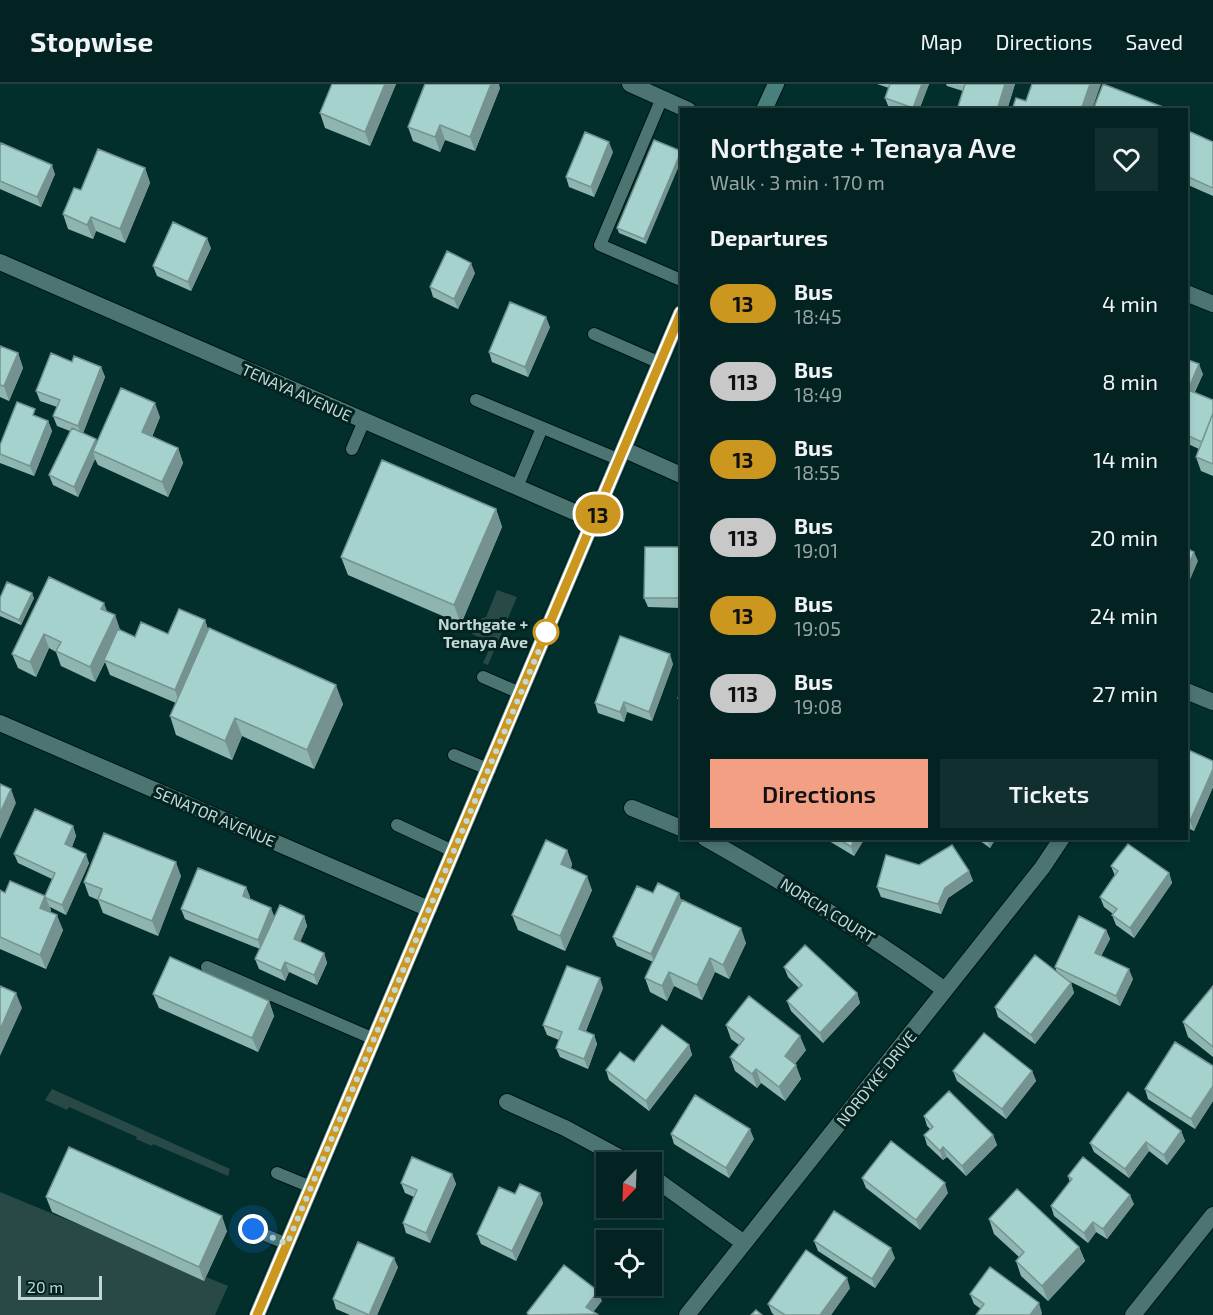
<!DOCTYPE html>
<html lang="en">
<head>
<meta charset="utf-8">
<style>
  :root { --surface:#022321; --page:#102f2e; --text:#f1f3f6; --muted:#96a4a5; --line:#23403f; --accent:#f39f84 }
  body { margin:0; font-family:"Exo 2",sans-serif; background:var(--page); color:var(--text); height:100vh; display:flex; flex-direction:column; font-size:22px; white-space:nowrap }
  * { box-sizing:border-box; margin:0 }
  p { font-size:20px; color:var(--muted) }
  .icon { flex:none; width:33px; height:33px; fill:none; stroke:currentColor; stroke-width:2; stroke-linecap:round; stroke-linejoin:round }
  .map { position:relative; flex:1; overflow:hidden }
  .drawer { position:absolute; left:680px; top:24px; width:508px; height:732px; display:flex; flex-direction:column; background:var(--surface); border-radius:0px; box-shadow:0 3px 9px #0003,0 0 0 2px var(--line) }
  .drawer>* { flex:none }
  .badge { padding:0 12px; border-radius:20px; font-size:21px; line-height:39px }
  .needle { width:39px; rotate:203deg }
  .buttons { position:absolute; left:596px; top:1068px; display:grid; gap:12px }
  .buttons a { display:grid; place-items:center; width:66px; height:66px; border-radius:0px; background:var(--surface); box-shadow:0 3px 9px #0003,0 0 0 2px var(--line); font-size:30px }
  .scale { position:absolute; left:18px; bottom:15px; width:84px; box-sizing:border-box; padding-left:6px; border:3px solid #c3d8d6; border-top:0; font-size:16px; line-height:21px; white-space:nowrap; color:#c3d8d6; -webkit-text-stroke:4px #042422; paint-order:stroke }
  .you { position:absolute; width:30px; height:30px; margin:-15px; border:4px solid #fff; border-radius:50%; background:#1a73e8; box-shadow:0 0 0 9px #1a73e833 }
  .map>.badge { position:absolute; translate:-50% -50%; box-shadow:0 0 0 3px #fff }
  h2 { padding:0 30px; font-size:22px; line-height:54px }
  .round { display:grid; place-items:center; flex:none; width:63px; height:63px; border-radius:0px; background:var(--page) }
  .headline { display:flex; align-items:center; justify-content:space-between; height:102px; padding:0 30px }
  h1 { font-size:28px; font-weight:600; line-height:45px }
  .primary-button { display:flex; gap:12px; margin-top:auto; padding:12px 30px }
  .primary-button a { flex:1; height:69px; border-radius:0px; background:var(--accent); color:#111; font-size:24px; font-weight:600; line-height:69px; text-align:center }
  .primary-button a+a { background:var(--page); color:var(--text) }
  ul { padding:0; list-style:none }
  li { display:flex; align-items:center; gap:18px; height:78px; padding:0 30px }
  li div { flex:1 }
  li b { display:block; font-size:22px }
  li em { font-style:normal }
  li .badge { min-width:66px; font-weight:700; text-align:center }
  header { display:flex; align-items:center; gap:36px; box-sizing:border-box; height:84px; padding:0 30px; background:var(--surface); border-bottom:2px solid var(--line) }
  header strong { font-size:28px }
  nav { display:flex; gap:33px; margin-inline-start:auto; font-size:21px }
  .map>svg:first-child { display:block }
  .green { fill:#284946 }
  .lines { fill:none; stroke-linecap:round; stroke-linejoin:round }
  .service-casing { stroke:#021513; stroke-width:14 }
  .minor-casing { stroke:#021513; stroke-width:18 }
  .secondary-casing { stroke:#021513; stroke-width:18 }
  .service { stroke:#4c7572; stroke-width:12 }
  .minor { stroke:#4c7572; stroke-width:16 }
  .secondary { stroke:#47807c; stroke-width:16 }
  .wall { fill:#8fb5b0 }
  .shaded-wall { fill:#749390 }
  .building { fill:#a6d2cd; stroke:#749390; stroke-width:1.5 }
  .line-casing { stroke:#fff; stroke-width:14 }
  .line { stroke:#cb971e; stroke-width:9 }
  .walk { stroke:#c3d8d6; stroke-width:6; stroke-dasharray:0 10.8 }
  .stop-dot { fill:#fff; stroke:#cb971e; stroke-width:3 }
  .labels { text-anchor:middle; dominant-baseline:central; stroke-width:6; stroke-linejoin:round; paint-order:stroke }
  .street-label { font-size:16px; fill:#c3d8d6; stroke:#042422 }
  .stop-label { font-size:16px; font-weight:bold; fill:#c3d8d6; stroke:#042422; text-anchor:end }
</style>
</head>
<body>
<header>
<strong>Stopwise</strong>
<nav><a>Map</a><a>Directions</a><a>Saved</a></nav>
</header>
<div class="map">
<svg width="1213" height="1231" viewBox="0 0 1213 1231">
  <rect width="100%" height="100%" fill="#022f2c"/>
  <path class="green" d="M497,506L517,513L488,581L483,579L492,559L472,550L478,536L486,533Z
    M52,1005L230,1085L228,1092L153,1060L152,1062L136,1055L137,1053L69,1023L67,1026L45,1016Z
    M0,1108L228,1202L215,1231H0Z"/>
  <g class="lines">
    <g class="service-casing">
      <path id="service" d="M662,14L600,161L681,196
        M594,250L660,279
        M476,316L620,376
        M352,365L364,337
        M517,403L542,344
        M483,593L520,609
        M454,671L490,686
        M397,741L455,768
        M207,883L374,955
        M277,1089L311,1103
        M246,1143L287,1160"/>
    </g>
    <g class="minor-casing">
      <path id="minor" d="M630,0L688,26
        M0,178L595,437
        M1186,209L1213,220
        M625,366L681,391
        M1186,607L1213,618
        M0,639L429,825
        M632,724L681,744
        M705,754C788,801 868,850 945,906
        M507,1018L565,1044L628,1078
        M651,1092L744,1159
        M687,1231L1042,784L1062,754
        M1133,1231L1213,1131"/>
    </g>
    <g class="secondary-casing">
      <path id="secondary" d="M764,26L776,0
        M257,1231L681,229"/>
    </g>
    <use href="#service" class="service"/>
    <use href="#minor" class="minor"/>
    <use href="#secondary" class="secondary"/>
  </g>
  <path class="wall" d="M332,0H396L370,62L325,44L320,29Z
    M877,0H929L919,26H894L889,24L885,14L889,4Z
    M946,0H1015L1007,26H957L963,7L947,2Z
    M500,4L475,67L445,56L440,68L413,57L408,43Z
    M1186,46L1213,58V112L1188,101L1186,106Z
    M654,56L646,160L619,149L617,144Z
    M0,62L55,90L41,123L0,105Z
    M613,68L594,113L569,103L566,93Z
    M145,84L150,99L125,159L96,147L93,155L68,145L63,130L81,106Z
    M211,164L191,207L157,192L153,182Z
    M475,189L458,225L433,213L430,203Z
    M550,243L528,293L492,278L489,268Z
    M0,262L18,269L23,284L9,317L0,313Z
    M1186,275L1203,290L1195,308L1213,316V392L1201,387L1196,373L1199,365L1186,359Z
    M72,278L101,283L105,293L83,349L97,357L160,333L152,353L178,364L183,379L168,413L98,381L95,375L78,413L53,401L49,391L70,347L57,342L53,332L57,323L40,317L36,307Z
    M48,337L52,347L34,392L0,379V361Z
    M496,425L502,443L461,540L348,491L341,473Z
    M681,463V524L648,523L644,514Z
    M49,493L107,528L115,531L120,546L135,553L168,550L205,536L208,546L343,620L314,685L242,652L232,676L176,651L170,632L176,619L110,591L105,578L95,598L61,582L56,568L49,564L36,593L18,584L12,570Z
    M0,514H34L21,541L0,532Z
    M673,580L652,637L627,628L624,638L598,629L595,619Z
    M1186,665L1213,677V703L1194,747L1186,743Z
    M73,742L76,752L72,763L89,779L66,831L50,823L51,826L50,828L63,846L46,885L0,865V806L5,809L45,812L52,795L18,779L14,770Z
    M824,754H865L854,772Z
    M976,754H996L990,764Z
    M567,766L572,780L571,784L592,806L565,867L518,846L512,831Z
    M919,781L969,787L973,797L948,814L941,830L881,813L877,803Z
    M1111,782L1169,789L1172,799L1134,854L1116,841L1112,831L1113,830L1104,823L1100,813L1115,792Z
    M181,792L158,852L103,829L98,816L89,812L84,798Z
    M246,803L250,813L249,815L274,833L304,832L307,842L300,858L324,869L327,879L317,901L289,888L285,897L259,885L255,875L260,865L185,835L181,825Z
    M653,809L682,817L746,859L729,895L715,888L702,916L674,902L667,917L650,908L645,894L653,878L617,862L613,853Z
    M1106,846L1110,855L1101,872L1133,895L1120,922L1069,897L1071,899L1074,909L1035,960L998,933L995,923L1057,888L1055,883Z
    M784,883L857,909L860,919L823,959L791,927L787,917L799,904L788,893Z
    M1213,902V973L1188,953L1183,938Z
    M603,904L586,947L594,951L597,960L588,985L560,973L556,964L559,956L547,951L543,941Z
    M153,910L269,917L274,932L258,968L159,924Z
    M726,941L806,966L795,980L801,995L785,1017L761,999L757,1004L735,987L730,973L739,961L731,955Z
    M689,961L692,971L649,1027L609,996L606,986Z
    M1213,982V1017L1195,1045L1148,1015L1145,1005Z
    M953,987H1032L1036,997L1006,1035L957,997Z
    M924,1032L993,1051L997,1061L966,1092L947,1073L943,1076L927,1061L924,1051L930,1045L927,1042Z
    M1181,1047L1185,1057L1167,1081L1149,1067L1129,1094L1094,1068L1090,1059Z
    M671,1050L754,1055L729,1094L674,1060Z
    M452,1090L456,1100L430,1159L406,1149L403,1139L414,1113L405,1109L401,1099Z
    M1068,1092L1134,1120L1107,1155L1096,1148L1088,1159L1054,1132L1051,1122L1070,1098Z
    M862,1094L948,1109L920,1146L866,1104Z
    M46,1113L227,1147L204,1197L52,1128Z
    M543,1119L516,1177L481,1160L477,1150Z
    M989,1135L1079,1163L1085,1177L1048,1217L1021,1192L1016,1177L1019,1173L994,1150Z
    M814,1157L895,1174L875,1204L818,1167Z
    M398,1183L377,1231H350L336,1225L333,1215Z
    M850,1204L831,1231H774L772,1229L768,1220Z
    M970,1210L1042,1229L1041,1231H976L981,1225L974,1220Z"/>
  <path class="shaded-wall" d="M385,0H396L370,62L365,48Z
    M491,0H499L500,4L475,67L470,53Z
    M922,0H929L919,26H913V24Z
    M1005,0H1015L1007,26H997Z
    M1090,0H1101L1092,26H1081Z
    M440,41L445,56L440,68L435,53Z
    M609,58L613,68L594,113L591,103Z
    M681,68V77L646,160L644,155Z
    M52,81L55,90L41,123L37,113Z
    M145,84L150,99L125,159L120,145Z
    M91,133L96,147L93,155L87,141Z
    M207,154L211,164L191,207L188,198Z
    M471,179L475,189L458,225L454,215Z
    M546,233L550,243L528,293L525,283Z
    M18,269L23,284L9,317L4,302Z
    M1199,280L1203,290L1191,315L1188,306Z
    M101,283L105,293L82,352L78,342Z
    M155,319L160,333L147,363L142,348Z
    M48,337L52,347L34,392L30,382Z
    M96,355L100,365L93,367L95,375L78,413L74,403Z
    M178,364L183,379L168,413L162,398Z
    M496,425L502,443L461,540L454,521Z
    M1194,468L1198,477L1186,505V487Z
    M32,509L34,514L21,541L19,536Z
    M104,519L109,533L101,525Z
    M115,531L120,546L95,598L90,583Z
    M205,536L210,551L180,621L175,606Z
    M44,550L49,564L36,593L30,578Z
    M670,570L673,580L652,637L649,628Z
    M336,601L343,620L314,685L307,666Z
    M624,618L627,628L624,638L620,628Z
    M235,634L242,652L232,676L225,657Z
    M1213,685V703L1194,747L1190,737Z
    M11,705L16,719L0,755V729Z
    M73,742L76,752L69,770L65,760Z
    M855,754H865L854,772L851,763Z
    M987,754H996L990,764Z
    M567,766L572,780L566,795L561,780Z
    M86,770L89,779L66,831L62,821Z
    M176,778L181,792L158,852L152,837Z
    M969,787L973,797L948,814L941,830L938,820L945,804Z
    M1169,789L1172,799L1134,854L1130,844Z
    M587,792L592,806L565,867L560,852Z
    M246,803L250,813L246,822L243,812Z
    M679,809L682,819L655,879L651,870Z
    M45,812L51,826L45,838L40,824Z
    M271,824L275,834L261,866L258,856Z
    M57,831L63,846L46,885L40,871Z
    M304,832L307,842L297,865L294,855Z
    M741,844L746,859L729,895L723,881Z
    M1106,846L1110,855L1098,878L1095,869Z
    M324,869L327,879L317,901L314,891Z
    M710,874L715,888L702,916L697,901Z
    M285,878L289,888L285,897L281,887Z
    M1129,885L1133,895L1120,922L1116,912Z
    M669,888L674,902L667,917L662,902Z
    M600,894L603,904L583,954L579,945Z
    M1071,899L1074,909L1035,960L1031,951Z
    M16,909L22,924L0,972V946Z
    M857,909L860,919L823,959L820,949Z
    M269,917L274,932L258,968L252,954Z
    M594,951L597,960L588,985L584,975Z
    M800,952L806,966L790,986L785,972Z
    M689,961L692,971L649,1027L646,1017Z
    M796,981L801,995L785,1017L779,1003Z
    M756,985L761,999L757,1004L752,990Z
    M1032,987L1036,997L1006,1035L1002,1025Z
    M1213,1002V1017L1195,1045L1191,1035Z
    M750,1045L754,1055L729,1094L726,1084Z
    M1181,1047L1185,1057L1167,1081L1164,1071Z
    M993,1051L997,1061L966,1092L962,1082Z
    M1146,1058L1149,1067L1129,1094L1125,1085Z
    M943,1063L947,1073L943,1076L940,1067Z
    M452,1090L456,1100L430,1159L426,1149Z
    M945,1099L948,1109L920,1146L916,1136Z
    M540,1109L543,1119L516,1177L512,1167Z
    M1130,1111L1134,1120L1107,1155L1103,1145Z
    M222,1132L227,1147L204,1197L199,1183Z
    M1093,1138L1096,1148L1088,1159L1084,1149Z
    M1079,1163L1085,1177L1048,1217L1042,1202Z
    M891,1164L895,1174L875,1204L872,1195Z
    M394,1174L398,1183L377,1231H369Z
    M847,1194L850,1204L831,1231H820Z
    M598,1207L602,1217L591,1231L586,1223Z
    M1039,1219L1042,1229L1041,1231H1030Z"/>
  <path class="building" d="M332,0H385L365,48L320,29Z
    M425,0H491L470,53L440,41L435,53L408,43Z
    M890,0H922L913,24L885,14Z
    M965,0H1005L997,26H957Z
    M1032,0H1090L1081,26H1012L1016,14L1026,17Z
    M1103,0L1163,23L1162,26H1093Z
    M1186,46L1213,58V104L1186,92Z
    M585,48L609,58L591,103L566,93Z
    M654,56L681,67V68L644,155L617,144Z
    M1,59L52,81L37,113L0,97V62Z
    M98,65L145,84L120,145L91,133L87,141L63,130L74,104L81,106Z
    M173,138L207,154L188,198L153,182Z
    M447,167L471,179L454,215L430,203Z
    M510,218L546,233L525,283L489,268Z
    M0,262L18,269L4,302L0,301Z
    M51,269L72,278L74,272L101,283L78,342L53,332L60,316L36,307Z
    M1186,275L1199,280L1188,306L1213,316V329L1202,358L1186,351Z
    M121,304L155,319L142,348L178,364L162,398L93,367Z
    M17,318L35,325L33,331L48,337L30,382L0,370V361Z
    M1213,329V380L1196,373Z
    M72,344L96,355L74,403L49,391Z
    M382,376L496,425L454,521L341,473Z
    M645,463H681V514H644Z
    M1186,464L1194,468L1186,487Z
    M49,493L104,519L101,525L115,531L90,583L56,567L61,558L44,550L30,578L12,570Z
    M7,498L32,509L19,536L0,527V514Z
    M179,525L205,536L175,606L104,576L118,545L135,553L141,538L168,550Z
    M209,544L336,601L307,666L235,634L225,657L170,632Z
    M620,552L670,570L649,628L624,618L620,628L595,619Z
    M681,607V615L678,614Z
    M1186,665L1213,677V685L1190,737L1186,735Z
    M0,700L11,705L0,729Z
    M35,725L73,742L65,760L86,770L62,821L46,814L45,812L55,789L14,770Z
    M104,749L176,778L152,837L98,815L102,805L84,798Z
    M837,754H855L851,763Z
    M546,756L567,766L561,780L587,792L560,852L512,831Z
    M1128,760L1169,789L1130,844L1112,831L1117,825L1100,813L1118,787L1111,782Z
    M952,761L969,787L945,804L938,820L877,803L886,771L919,781Z
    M198,784L246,803L243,812L271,824L258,856L181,825Z
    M10,797L45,812L40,824L57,831L40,871L0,853V806L5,809Z
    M658,799L679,809L651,870L613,853L637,802L653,809Z
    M682,816L741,844L723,881L710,874L697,901L669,888L662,902L645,894Z
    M280,821L304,832L294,855L324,869L314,891L285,878L281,887L255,875Z
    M1079,832L1106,846L1095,869L1129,885L1116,912L1055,883Z
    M805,861L857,909L820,949L787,917L802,901L784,883Z
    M1035,871L1071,899L1031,951L995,923Z
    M170,873L269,917L252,954L153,910Z
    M567,882L600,894L579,945L594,951L584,975L556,964L562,948L543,941Z
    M0,902L16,909L0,946Z
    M1213,902V963L1183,938Z
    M749,912L800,952L785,972L796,981L779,1003L756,985L752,990L730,973L744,955L726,941Z
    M662,941L689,961L646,1017L606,986L620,968L634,978Z
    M984,949L1032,987L1002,1025L953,987Z
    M1175,958L1213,982V1002L1191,1035L1145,1005Z
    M949,1007L993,1051L962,1082L943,1063L940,1067L924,1051L933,1043L924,1032Z
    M1128,1008L1181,1047L1164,1071L1146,1058L1125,1085L1090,1059Z
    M695,1011L750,1045L726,1084L671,1050Z
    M891,1057L945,1099L916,1136L862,1094Z
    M69,1063L222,1132L199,1183L46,1113Z
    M412,1073L452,1090L426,1149L403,1139L417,1106L401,1099Z
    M1083,1073L1130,1111L1103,1145L1093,1138L1084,1149L1051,1122L1072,1095L1068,1092Z
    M520,1100L540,1109L512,1167L477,1150L499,1103L515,1110Z
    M1017,1105L1079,1163L1042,1202L1016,1177L1024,1168L989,1135Z
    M834,1127L891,1164L872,1195L814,1157Z
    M358,1158L394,1174L369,1231L333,1215Z
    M806,1166L847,1194L820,1231H785L768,1220Z
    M564,1181L598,1207L586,1223L597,1230L529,1231L527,1229Z
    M990,1183L1039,1219L1030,1231H976L984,1220L970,1210Z
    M756,1226L762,1231H751Z"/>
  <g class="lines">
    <g class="line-casing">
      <path id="line" d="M257,1231L681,229"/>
    </g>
    <use href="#line" class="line"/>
    <path class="walk" d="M253,1145L287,1160L548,545L546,548"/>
  </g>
  <circle class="stop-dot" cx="546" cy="548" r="12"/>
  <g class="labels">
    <g class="street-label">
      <text transform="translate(297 308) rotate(24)">TENAYA AVENUE</text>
      <text transform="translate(215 732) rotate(23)">SENATOR AVENUE</text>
      <text transform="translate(828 826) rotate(32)">NORCIA COURT</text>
      <text transform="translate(876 994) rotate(-51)">NORDYKE DRIVE</text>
    </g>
    <g class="stop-label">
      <text x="528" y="539">Northgate +<tspan x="528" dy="18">Tenaya Ave</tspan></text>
    </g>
  </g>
</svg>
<div class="buttons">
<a><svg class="needle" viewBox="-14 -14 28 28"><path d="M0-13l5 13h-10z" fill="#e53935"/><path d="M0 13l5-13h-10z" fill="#96a4a5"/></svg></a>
<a><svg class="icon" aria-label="locate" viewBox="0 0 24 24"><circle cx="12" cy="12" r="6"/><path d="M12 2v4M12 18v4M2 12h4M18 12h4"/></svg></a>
</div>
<div class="scale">20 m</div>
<div class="you" style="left:253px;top:1145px"></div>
<b class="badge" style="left:598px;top:430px;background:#cb971e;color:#111">13</b>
<section class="drawer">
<div class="headline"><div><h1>Northgate + Tenaya Ave</h1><p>Walk · 3 min · 170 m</p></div><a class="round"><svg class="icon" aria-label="heart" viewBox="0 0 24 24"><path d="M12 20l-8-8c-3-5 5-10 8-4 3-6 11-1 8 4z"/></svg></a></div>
<h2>Departures</h2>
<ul>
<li><span class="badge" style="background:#cb971e;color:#111">13</span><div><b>Bus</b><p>18:45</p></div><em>4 min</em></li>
<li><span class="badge" style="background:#c8c8c8;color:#111">113</span><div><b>Bus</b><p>18:49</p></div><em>8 min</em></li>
<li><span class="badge" style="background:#cb971e;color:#111">13</span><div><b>Bus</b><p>18:55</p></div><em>14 min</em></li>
<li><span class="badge" style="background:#c8c8c8;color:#111">113</span><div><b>Bus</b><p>19:01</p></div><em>20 min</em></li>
<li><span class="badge" style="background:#cb971e;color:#111">13</span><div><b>Bus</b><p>19:05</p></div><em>24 min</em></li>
<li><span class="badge" style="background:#c8c8c8;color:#111">113</span><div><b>Bus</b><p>19:08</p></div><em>27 min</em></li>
</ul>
<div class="primary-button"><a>Directions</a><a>Tickets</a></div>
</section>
</div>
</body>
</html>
